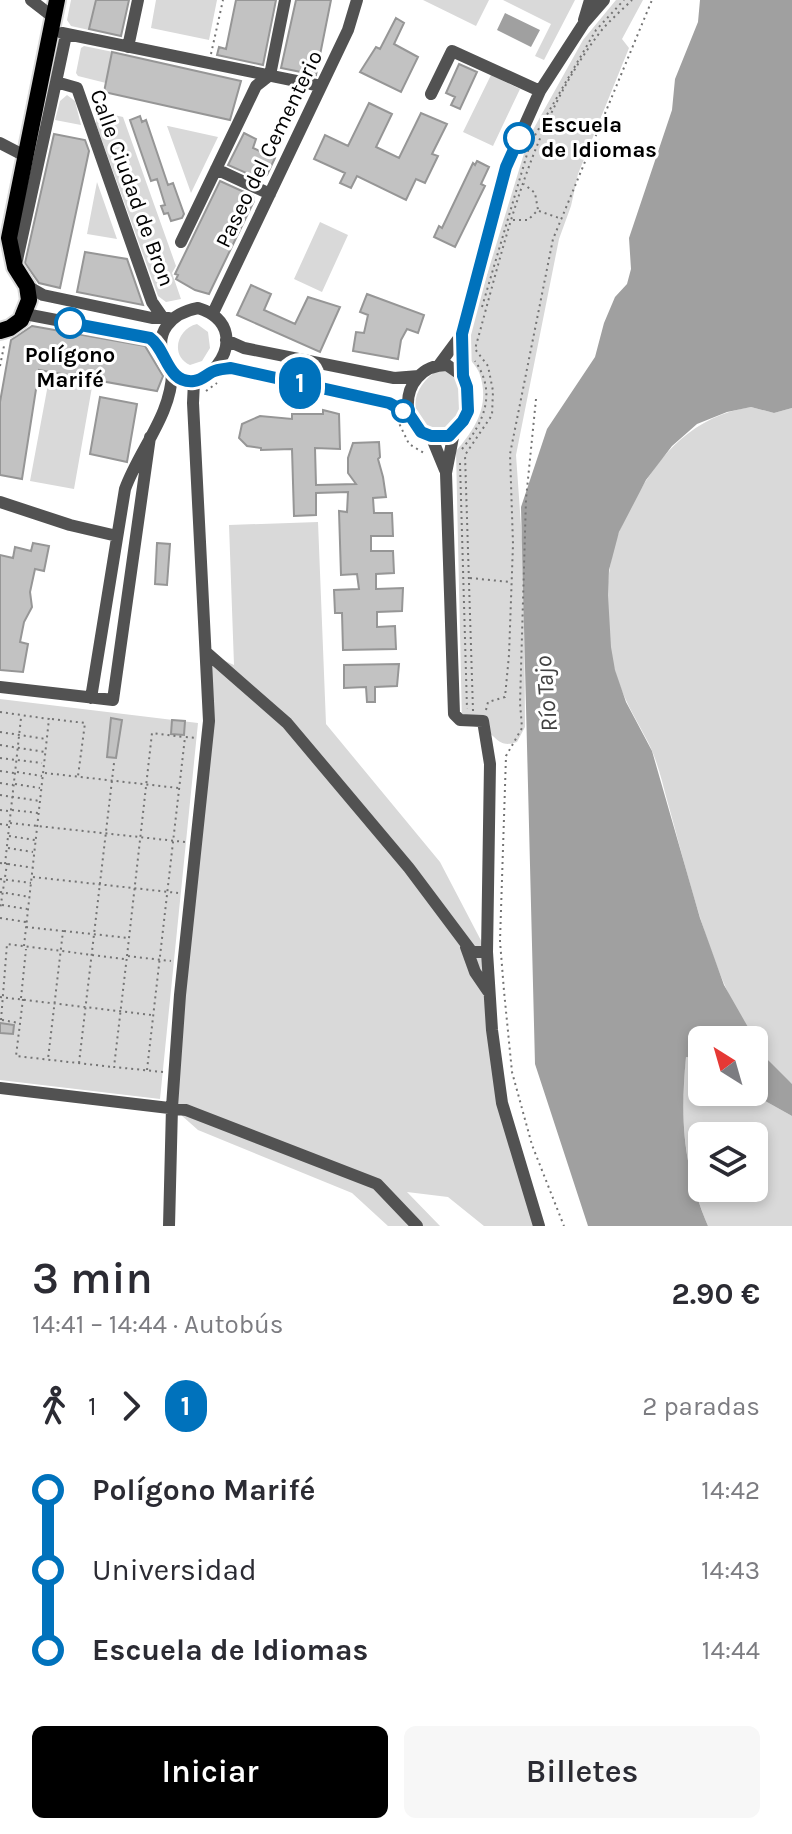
<!DOCTYPE html>
<html lang="es">
<head>
<meta charset="utf-8">
<style>
  :root { --surface:#fff; --page:#f7f7f7; --text:#2b2b33; --muted:#7c7c81; --accent:#000 }
  body { margin:0; font-family:Karla,sans-serif; background:var(--page); color:var(--text); height:100vh; display:flex; flex-direction:column; font-size:30px; white-space:nowrap }
  * { box-sizing:border-box; margin:0 }
  p { font-size:26px; color:var(--muted) }
  .icon { flex:none; width:44px; height:44px; fill:none; stroke:currentColor; stroke-width:2; stroke-linecap:round; stroke-linejoin:round }
  .map { position:relative; height:1226px; overflow:hidden }
  .panel { display:flex; flex-direction:column; background:var(--surface); flex:1 }
  .panel>* { flex:none }
  .badge { padding:0 16px; border-radius:26px; font-size:28px; line-height:52px }
  .needle { width:52px; rotate:323deg }
  .tools { position:absolute; left:688px; top:1026px; display:grid; gap:16px }
  .tools a { display:grid; place-items:center; width:80px; height:80px; border-radius:12px; background:var(--surface); box-shadow:0 4px 12px #0003; font-size:40px }
  .map>.badge { position:absolute; translate:-50% -50%; box-shadow:0 0 0 4px #fff }
  .legs { display:flex; align-items:center; gap:12px; height:88px; padding:0 32px; font-size:26px }
  .legs p { margin-inline-start:auto }
  .overview { display:flex; align-items:center; justify-content:space-between; height:136px; padding:0 32px }
  h1 { font-size:44px; font-weight:600; line-height:60px }
  .cta { display:flex; gap:16px; margin-top:auto; padding:16px 32px }
  .cta a { flex:1; height:92px; border-radius:12px; background:var(--accent); color:#fff; font-size:32px; font-weight:600; line-height:92px; text-align:center }
  .cta a+a { background:var(--page); color:var(--text) }
  ul { padding:0 32px; list-style:none }
  li { display:flex; align-items:center; gap:28px; height:80px; font-size:30px }
  li i { display:grid; place-items:center; width:12px; height:100%; margin:0 10px; background:currentColor }
  li i::after { content:''; width:20px; height:20px; margin:-10px; border:6px solid; border-radius:50%; background:var(--surface) }
  li p { margin-inline-start:auto }
  li:first-child i { background:linear-gradient(#0000 50%,currentColor 0) }
  li:last-child i { background:linear-gradient(currentColor 50%,#0000 0) }
  .map>svg:first-child { display:block }
  .green { fill:#d9d9d9; fill-rule:evenodd }
  .water { fill:#a0a0a0 }
  .building { fill:#c2c2c2; stroke:#969696; stroke-width:2 }
  .lines { fill:none; stroke-linecap:round; stroke-linejoin:round }
  .major-casing { stroke:#dbdbdb; stroke-width:20 }
  .path { stroke:#747474; stroke-width:2; stroke-dasharray:2 4; stroke-linecap:butt }
  .minor { stroke:#525252; stroke-width:12 }
  .major { stroke:#000; stroke-width:16 }
  .line-1-casing { stroke:#fff; stroke-width:18 }
  .line-1 { stroke:#0072bc; stroke-width:12 }
  .stop-1-dot { fill:#fff; stroke:#0072bc; stroke-width:4 }
  .labels { text-anchor:middle; dominant-baseline:central; stroke-width:6; stroke-linejoin:round; paint-order:stroke }
  .stop-label { font-size:22px; font-weight:bold; fill:#000; stroke:#fff; text-anchor:start }
  .street-label { font-size:22px; fill:#000; stroke:#fff }
  .water-label { font-size:24px; font-style:italic; fill:#414141; stroke:#fff }
</style>
</head>
<body>
<div class="map">
<svg width="792" height="1226" viewBox="0 0 792 1226">
  <rect width="100%" height="100%" fill="#fff"/>
  <path class="green" d="M71,0H96L89,30L71,26L67,20Z
    M156,0H217L209,40L151,28Z
    M423,0H489L476,26Z
    M503,0H575L544,60L535,56L551,24Z
    M616,0H643L622,39L629,48L578,174L571,206L559,239L516,455L524,568L525,727L517,742C498,749 497,735 482,729C476,726 469,725 462,724L456,451C475,429 490,406 480,375C477,364 466,359 465,347L529,137L583,40Z
    M84,46L113,52L106,83L78,76L76,73L81,48Z
    M491,75L520,89L493,146L463,132Z
    M67,95L75,101L81,125L55,120L60,101Z
    M97,111L123,117L176,266L172,273L181,299L166,302L158,296L96,124Z
    M168,126L218,137L191,193L167,126Z
    M97,182L117,239L87,234Z
    M320,222L348,235L322,292L294,279Z
    M197,324L208,332L210,348L202,361L190,365C169,355 178,328 197,324Z
    M439,369L456,372C467,397 465,408 450,430L435,433C405,414 412,387 439,369Z
    M49,379L92,387L74,489L30,481Z
    M751,407L774,413L792,408V1084C721,1028 691,884 667,800C662,781 657,760 648,742C636,719 622,697 615,671C605,634 604,589 613,551C617,533 626,517 634,501C661,452 694,416 751,407Z
    M318,522L326,724L440,862L487,952L502,1103L539,1226H484L448,1197L407,1192L440,1226H388L352,1193L198,1130L172,1107L208,708L207,653L234,665L229,525Z
    M0,699L198,723L160,1099L0,1080Z
    M686,1056L702,1058V1092H749L792,1116V1226H708C683,1166 680,1120 686,1056ZM702,1136H754V1188H702Z"/>
  <path class="water" d="M700,0H792V408L774,413L751,407L727,412L697,424L672,446L646,480L619,532L609,570L608,595L611,647L615,670L626,702L652,751L700,918L724,985L765,1057L792,1084V1116L749,1092H754V1040H702V1058L686,1057C680,1121 683,1166 708,1226H588L535,1064L521,507L547,429L595,357L604,323L615,297L627,284L631,269L629,238L672,110L675,79L698,22Z
    M505,13L540,30L531,47L497,30Z"/>
  <path class="building" d="M96,0H129L121,36L89,29Z
    M236,0H276L263,65L217,55L219,47L226,49Z
    M296,0H331L316,75L281,68Z
    M396,18L404,23L394,44L418,57L401,92L360,72L376,47L380,49Z
    M112,52L241,81L230,120L104,92Z
    M459,64L477,72L460,109L451,105L455,97L446,93Z
    M369,103L392,114L376,147L399,158L421,113L447,124L432,154L438,156L425,183L416,179L406,200L357,176L351,188L340,183L345,173L314,159L325,135L348,146Z
    M140,116L142,122L146,120L168,185L173,183L184,214L182,218L171,221L168,213L164,214L161,206L165,205L157,179L151,181L130,120Z
    M244,133L256,139L253,148L275,158L267,175L260,179L228,165Z
    M54,134L85,140L89,151L60,288L39,283L25,263Z
    M477,161L489,167L481,184L485,186L455,247L434,237L439,226L442,228L473,163L475,165Z
    M220,181L253,196L254,201L209,294L195,290L176,279L178,275L175,274Z
    M85,252L127,259L143,305L77,292Z
    M251,285L271,294L264,310L295,324L308,297L340,307L320,352L237,315Z
    M367,294L424,315L418,333L407,329L401,340L398,359L353,351L356,332L364,333L368,315L360,312Z
    M32,326L145,346L163,376L157,391L39,370L22,479L0,475V402L11,340Z
    M100,397L137,404L127,462L90,454Z
    M323,410L339,414L340,449L315,448L316,485L356,484L348,473V458L353,443L379,442L380,457L378,459L383,477L386,497L373,498L374,513H392L393,536H371V551H393L394,573L376,574V589L403,588L402,611L377,612V627L395,626L396,649L343,650L342,613H335L334,590L359,589L357,574L341,575L339,511L347,512L348,492L316,493V515L294,516L292,449L261,450V448L247,446L239,438L242,424L260,416L292,419V414H323Z
    M33,543L49,546L44,571L35,569L30,592L32,607L24,622L20,642L28,644L23,672L0,670V555L13,558L15,547L31,551Z
    M157,543L170,544L167,585L155,584Z
    M399,664L397,686L375,687V702H367L366,687L344,688V665Z
    M111,718L122,720L116,758L107,757Z
    M172,720L185,721L184,735L171,734Z
    M0,1023L14,1025L13,1034L0,1033Z"/>
  <g class="lines">
    <g class="major-casing">
      <path id="major" d="M0,331L10,328L21,320L29,300L27,286L15,267L9,238L57,0"/>
    </g>
    <path class="path" d="M211,54L223,0
      M539,211L562,219
      M513,220H528L538,210L535,193L524,184
      M482,307L530,144L596,30L624,0
      M0,366L4,346
      M206,391L217,383
      M536,399L526,499L520,703L522,728L506,756L500,941L504,991L512,1072L532,1145L564,1226
      M397,419L409,444L424,453
      M462,449C484,422 497,393 475,361
      M460,463L467,709
      M470,578L510,582
      M486,710L488,702L505,697L509,655L513,544L510,454L553,239L652,0
      M473,711L465,455L492,415L493,391L488,366L475,349C506,239 530,123 601,31C610,20 622,10 632,0
      M0,712L49,719L24,946
      M52,719L85,723L78,776
      M0,732L46,739
      M0,745L45,752
      M0,758L42,763
      M0,771L14,773
      M17,772L42,776
      M45,773L178,788
      M0,783L13,785
      M15,784L40,788
      M0,795L40,801
      M0,810L9,811
      M12,810L38,813
      M10,823L185,842
      M0,824L8,825
      M9,836L35,840
      M8,848L33,852
      M0,863L7,864L0,910
      M5,864L21,718
      M8,864L34,868
      M33,877L178,893
      M0,879L31,883
      M0,892L30,897
      M2,905L27,909
      M0,918L26,922
      M26,927L63,931L48,1059
      M64,931L129,938
      M127,956L152,733L184,737
      M0,997L152,1015
      M21,998L26,949
      M23,999L16,1056L113,1067
      M1,1020L7,944L124,959
      M2,1020L19,1023
      M79,1063L114,763
      M147,1070L185,737L197,738
      M163,1072L114,1067L127,956L171,961"/>
    <path class="minor" d="M31,0L53,17
      M584,20L590,0
      M62,33L321,86
      M66,35L56,82L77,88L152,302L163,318
      M128,47L138,0
      M431,94L452,51L540,91
      M0,143L25,156
      M216,169L270,194
      M181,242L256,86L270,75L285,0
      M17,260L56,82
      M27,286L43,295L152,318H169
      M198,308C268,330 190,421 165,360C153,333 171,313 198,308Z
      M213,313L348,30L357,0
      M25,314L150,338L161,351
      M226,340L244,348L394,378L419,376
      M439,365L462,334
      M214,371L231,368L389,403L409,414
      M463,376L447,365C394,365 395,448 449,436L463,421L468,411L467,387L463,376L462,334L506,167L540,91L584,23L604,0
      M454,432L446,473L454,714L460,720L483,721L490,764L487,952L492,1030L502,1103L539,1226
      M431,436L445,470
      M0,502L70,525L117,536
      M207,653L287,723L409,868L472,952H487
      M0,687L113,700L150,437
      M91,698L125,489C139,450 172,414 172,372
      M466,947L475,972L488,991
      M0,1088L186,1110L377,1184L417,1226
      M169,1226L172,1107L180,995L209,721L193,403L194,381"/>
    <use href="#major" class="major"/>
  </g>
  <g class="lines">
    <g class="line-1-casing">
      <path id="line-1" d="M70,323L150,338C167,350 167,384 194,381C202,380 206,375 212,372C218,369 225,369 231,368L389,403L409,414L421,432L431,436H449L463,421L468,411L467,387L463,376L462,334L506,167L519,138"/>
    </g>
    <use href="#line-1" class="line-1"/>
  </g>
  <g class="stop-1-dot">
    <circle cx="519" cy="138" r="14"/>
    <circle cx="70" cy="323" r="14"/>
    <circle cx="403" cy="411" r="10"/>
  </g>
  <g class="labels">
    <g class="stop-label">
      <text x="541" y="125">Escuela<tspan x="541" dy="25">de Idiomas</tspan></text>
      <text x="70" y="355" text-anchor="middle">Polígono<tspan x="70" dy="25">Marifé</tspan></text>
    </g>
    <g class="street-label">
      <text transform="translate(269 149) rotate(-64)">Paseo del Cementerio</text>
      <text transform="translate(132 188) rotate(70)">Calle Ciudad de Bron</text>
    </g>
    <g class="water-label">
      <text transform="translate(546 694) rotate(-95)">Río Tajo</text>
    </g>
  </g>
</svg>
<div class="tools">
<a><svg class="needle" viewBox="-14 -14 28 28"><path d="M0-13l5 13h-10z" fill="#e53935"/><path d="M0 13l5-13h-10z" fill="#7c7c81"/></svg></a>
<a><svg class="icon" aria-label="layers" viewBox="0 0 24 24"><path d="M12 4l9 5-9 5-9-5zM3 14l9 5 9-5"/></svg></a>
</div>
<b class="badge" style="left:300px;top:383px;background:#0072bc;color:#fff">1</b>
</div>
<section class="panel">
<div class="overview"><div><h1>3 min</h1><p>14:41 – 14:44 · Autobús</p></div><b>2.90 €</b></div>
<div class="legs"><svg class="icon" aria-label="walk" viewBox="0 0 24 24"><circle cx="13" cy="4" r="2"/><path d="M13 8l-2 6 4 7M11 14l-3 7M7 12l3-4h3l4 4"/></svg>1<svg class="icon" aria-label="forward" viewBox="0 0 24 24"><path d="M9 5l7 7-7 7"/></svg><b class="badge" style="background:#0072bc;color:#fff">1</b><p>2 paradas</p></div>
<ul>
<li><i style="color:#0072bc"></i><b>Polígono Marifé</b><p>14:42</p></li>
<li><i style="color:#0072bc"></i><span>Universidad</span><p>14:43</p></li>
<li><i style="color:#0072bc"></i><b>Escuela de Idiomas</b><p>14:44</p></li>
</ul>
<div class="cta"><a>Iniciar</a><a>Billetes</a></div>
</section>
</body>
</html>
